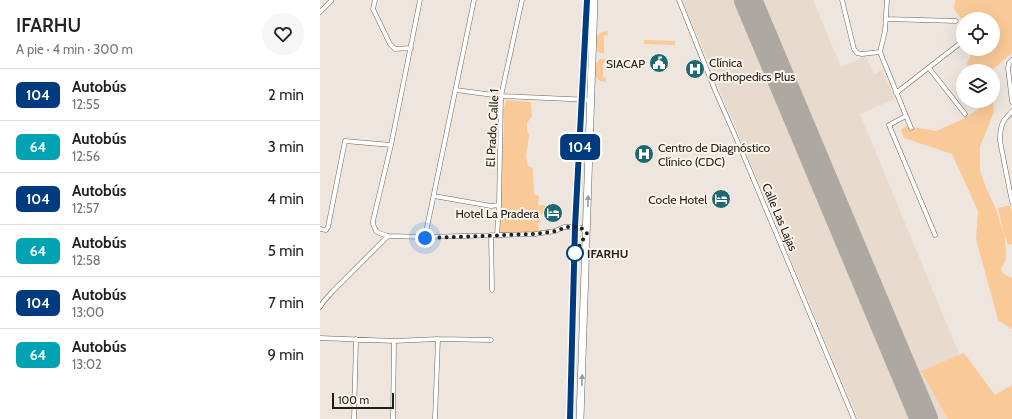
<!DOCTYPE html>
<html lang="es">
<head>
<meta charset="utf-8">
<style>
  :root { --surface:#fff; --page:#f6f6f6; --text:#202124; --muted:#757577; --line:#e0e0e0 }
  body { margin:0; font-family:Cabin,sans-serif; background:var(--page); color:var(--text); height:100vh; display:flex; flex-direction:column; font-size:15px; white-space:nowrap }
  * { box-sizing:border-box; margin:0 }
  p { font-size:13px; color:var(--muted) }
  .icon { flex:none; width:22px; height:22px; fill:none; stroke:currentColor; stroke-width:2; stroke-linecap:round; stroke-linejoin:round }
  .map { position:relative; flex:1; overflow:hidden }
  .details { display:flex; flex-direction:column; background:var(--surface); width:320px }
  .details>* { flex:none }
  .badge { padding:0 8px; border-radius:6px; font-size:14px; line-height:26px }
  .buttons { position:absolute; left:636px; top:12px; display:grid; gap:8px }
  .buttons a { display:grid; place-items:center; width:44px; height:44px; border-radius:50%; background:var(--surface); box-shadow:0 4px 16px #0002; font-size:20px }
  .scale { position:absolute; left:12px; bottom:10px; width:62px; box-sizing:border-box; padding-left:4px; border:2px solid #22201d; border-top:0; font-size:11px; line-height:14px; white-space:nowrap; color:#22201d; -webkit-text-stroke:3px #fcf4eb; paint-order:stroke }
  .you { position:absolute; width:20px; height:20px; margin:-10px; border:3px solid #fff; border-radius:50%; background:#1a73e8; box-shadow:0 0 0 6px #1a73e833 }
  .map>.badge { position:absolute; translate:-50% -50%; box-shadow:0 0 0 2px #fff }
  .round { display:grid; place-items:center; flex:none; width:42px; height:42px; border-radius:21px; background:var(--page) }
  .overview { display:flex; align-items:center; justify-content:space-between; height:68px; padding:0 16px }
  h1 { font-size:19px; font-weight:600; line-height:30px }
  ul { padding:0; list-style:none }
  li { display:flex; align-items:center; gap:12px; height:52px; padding:0 16px; border-top:1px solid var(--line) }
  li div { flex:1 }
  li b { display:block; font-size:15px }
  li em { font-style:normal }
  li .badge { min-width:44px; font-weight:700; text-align:center }
  main { display:flex; flex:1; min-height:0 }
  .map>svg:first-child { display:block }
  .built { fill:#e8dacc }
  .green { fill:#f9ca97 }
  .lines { fill:none; stroke-linecap:round; stroke-linejoin:round }
  .runway { stroke:#aea8a2; stroke-width:28 }
  .minor-casing { stroke:#6a635c; stroke-width:5 }
  .trunk-casing { stroke:#6a635c; stroke-width:8 }
  .minor { stroke:#fff; stroke-width:4 }
  .trunk { stroke:#fff; stroke-width:7 }
  .oneway { fill:#9c9b99 }
  .line-casing { stroke:#fff; stroke-width:9 }
  .line { stroke:#003b80; stroke-width:6 }
  .walk { stroke:#22201d; stroke-width:4; stroke-dasharray:0 7.2 }
  .stop-dot { fill:#fff; stroke:#003b80; stroke-width:2 }
  .labels { text-anchor:middle; dominant-baseline:central; stroke-width:4; stroke-linejoin:round; paint-order:stroke }
  .poi-label { font-size:12px; fill:#22201d; stroke:#fcf4eb; text-anchor:end }
  .street-label { font-size:12px; fill:#22201d; stroke:#fcf4eb }
  .stop-label { font-size:12px; font-weight:bold; fill:#22201d; stroke:#fcf4eb; text-anchor:start }
</style>
</head>
<body>
<main>
<section class="details">
<div class="overview"><div><h1>IFARHU</h1><p>A pie · 4 min · 300 m</p></div><a class="round"><svg class="icon" aria-label="heart" viewBox="0 0 24 24"><path d="M12 20l-8-8c-3-5 5-10 8-4 3-6 11-1 8 4z"/></svg></a></div>
<ul>
<li><span class="badge" style="background:#003b80;color:#fff">104</span><div><b>Autobús</b><p>12:55</p></div><em>2 min</em></li>
<li><span class="badge" style="background:#00a3b4;color:#fff">64</span><div><b>Autobús</b><p>12:56</p></div><em>3 min</em></li>
<li><span class="badge" style="background:#003b80;color:#fff">104</span><div><b>Autobús</b><p>12:57</p></div><em>4 min</em></li>
<li><span class="badge" style="background:#00a3b4;color:#fff">64</span><div><b>Autobús</b><p>12:58</p></div><em>5 min</em></li>
<li><span class="badge" style="background:#003b80;color:#fff">104</span><div><b>Autobús</b><p>13:00</p></div><em>7 min</em></li>
<li><span class="badge" style="background:#00a3b4;color:#fff">64</span><div><b>Autobús</b><p>13:02</p></div><em>9 min</em></li>
</ul>
</section>
<div class="map">
<svg width="692" height="419" viewBox="0 0 692 419">
  <rect width="100%" height="100%" fill="#eee6de"/>
  <path class="built" d="M362,0H493L521,67L546,56L554,74L562,70L575,99L540,114L666,419H538Z"/>
  <path class="green" d="M635,0H692V53L671,71H649L647,64L653,49H673V19H643V21L634,9Z
    M287,31L288,35L284,36V54L278,52L276,46V37L282,32Z
    M324,40L355,41V45L324,44Z
    M281,59H286L287,63H283V77L286,78V82L278,80L275,74V64Z
    M186,100L211,102L212,116L207,123V130L209,135L206,157L208,166L213,168L214,194L219,196L218,205H225V213L220,214L221,222H218L219,233L180,235L182,155L184,130L183,112Z
    M657,101H673L674,112L660,147V171L667,190L676,209L684,235L678,208L690,205L692,212V244L688,245L685,236L686,259L681,269L684,274L692,278V329L678,320L656,239L658,211L632,154L584,138L581,130L586,126L616,131L641,120L659,109Z
    M644,353L675,395L692,385V419H628L601,371Z"/>
  <g class="lines">
    <path class="runway" d="M428,0L604,419"/>
    <g class="minor-casing">
      <path id="minor" d="M55,0L53,9L70,44L75,49L91,48
        M100,0L71,145L53,221V224L56,231L59,233L68,236L105,237L215,234L235,231L244,227H255L262,228L266,233
        M359,0L395,90L420,147L534,419
        M522,0L534,49L537,53L542,54L560,52
        M567,0L565,31L560,52L591,128
        M0,12L11,1
        M566,19L636,21
        M692,60L689,63L688,68L692,102
        M609,68L645,114
        M136,90L181,96L271,100
        M576,93L643,41
        M692,111C690,115 688,115 686,118C680,124 680,134 680,141L692,202
        M586,116L569,125L615,235
        M114,196L171,206L179,205
        M0,229L6,230L8,227L25,141L71,145
        M171,235L172,290
        M177,235L179,205L181,96L202,0
        M105,237L154,0
        M0,307L4,301L13,291L68,236
        M0,338L74,341L118,339L171,340
        M34,419L36,339
        M73,419L74,341
        M115,419L118,339"/>
    </g>
    <g class="trunk-casing">
      <path id="trunk" d="M250,419L255,227L267,0
        M260,419L274,0"/>
    </g>
    <use href="#minor" class="minor"/>
    <use href="#trunk" class="trunk"/>
  </g>
  <defs><path id="oneway-solid" d="M-6-.8H1V-3.2L6.5 0L1 3.2V.8H-6Z"/></defs>
  <g class="oneway">
    <use href="#oneway-solid" transform="translate(268 201) rotate(-88)"/>
    <use href="#oneway-solid" transform="translate(262 380) rotate(-88)"/>
  </g>
  <g class="lines">
    <g class="line-casing">
      <path id="line" d="M250,419L255,227L267,0"/>
    </g>
    <use href="#line" class="line"/>
    <path class="walk" d="M105,238L215,234L236,231L247,227H260L267,233L255,253"/>
  </g>
  <defs>
    <g id="civic-disc" transform="scale(1)"><circle r="9.5" fill="#1d696f" stroke="#fcf4eb"/><path d="M-.6-6.5H3V-4.5H.6V-3L4-1V1h2V6H-6V1h2V-1L-.6-3ZM-1.2 2.5V6h2.4V2.5Z" fill="#fff"/></g>
    <g id="hospital-disc" transform="scale(1)"><circle r="9.5" fill="#1d696f" stroke="#fcf4eb"/><path d="M-5-5h3v3.5h4V-5h3V5h-3V1.5h-4V5h-3Z" fill="#fff"/></g>
    <g id="hotel-disc" transform="scale(1)"><circle r="9.5" fill="#1d696f" stroke="#fcf4eb"/><path d="M-6-4.5h1.5V1H6V5H4.5V3h-9V5H-6ZM-4 0a1.8 1.8 0 1 1 3.6 0ZM.5 0V-2.5h3Q6-2.5 6 0Z" fill="#fff"/></g>
  </defs>
  <g fill-rule="evenodd">
    <use href="#civic-disc" x="339" y="63"/>
    <use href="#hospital-disc" x="375" y="69"/>
    <use href="#hospital-disc" x="324" y="154"/>
    <use href="#hotel-disc" x="401" y="199"/>
    <use href="#hotel-disc" x="233" y="213"/>
  </g>
  <circle class="stop-dot" cx="255" cy="253" r="8"/>
  <g class="labels">
    <g class="poi-label">
      <text x="389" y="62" text-anchor="start">Clínica<tspan x="389" dy="14">Orthopedics Plus</tspan></text>
      <text x="325" y="63">SIACAP</text>
      <text x="338" y="147" text-anchor="start">Centro de Diagnóstico<tspan x="338" dy="14">Clínico (CDC)</tspan></text>
      <text x="387" y="199">Cocle Hotel</text>
      <text x="219" y="213">Hotel La Pradera</text>
    </g>
    <g class="street-label">
      <text transform="translate(172 128) rotate(-87)">El Prado, Calle 1</text>
      <text transform="translate(460 217) rotate(67)">Calle Las Lajas</text>
    </g>
    <g class="stop-label">
      <text x="267" y="253">IFARHU</text>
    </g>
  </g>
</svg>
<div class="buttons">
<a><svg class="icon" aria-label="locate" viewBox="0 0 24 24"><circle cx="12" cy="12" r="6"/><path d="M12 2v4M12 18v4M2 12h4M18 12h4"/></svg></a>
<a><svg class="icon" aria-label="layers" viewBox="0 0 24 24"><path d="M12 4l9 5-9 5-9-5zM3 14l9 5 9-5"/></svg></a>
</div>
<div class="scale">100 m</div>
<div class="you" style="left:105px;top:238px"></div>
<b class="badge" style="left:260px;top:147px;background:#003b80;color:#fff">104</b>
</div>
</main>
</body>
</html>
